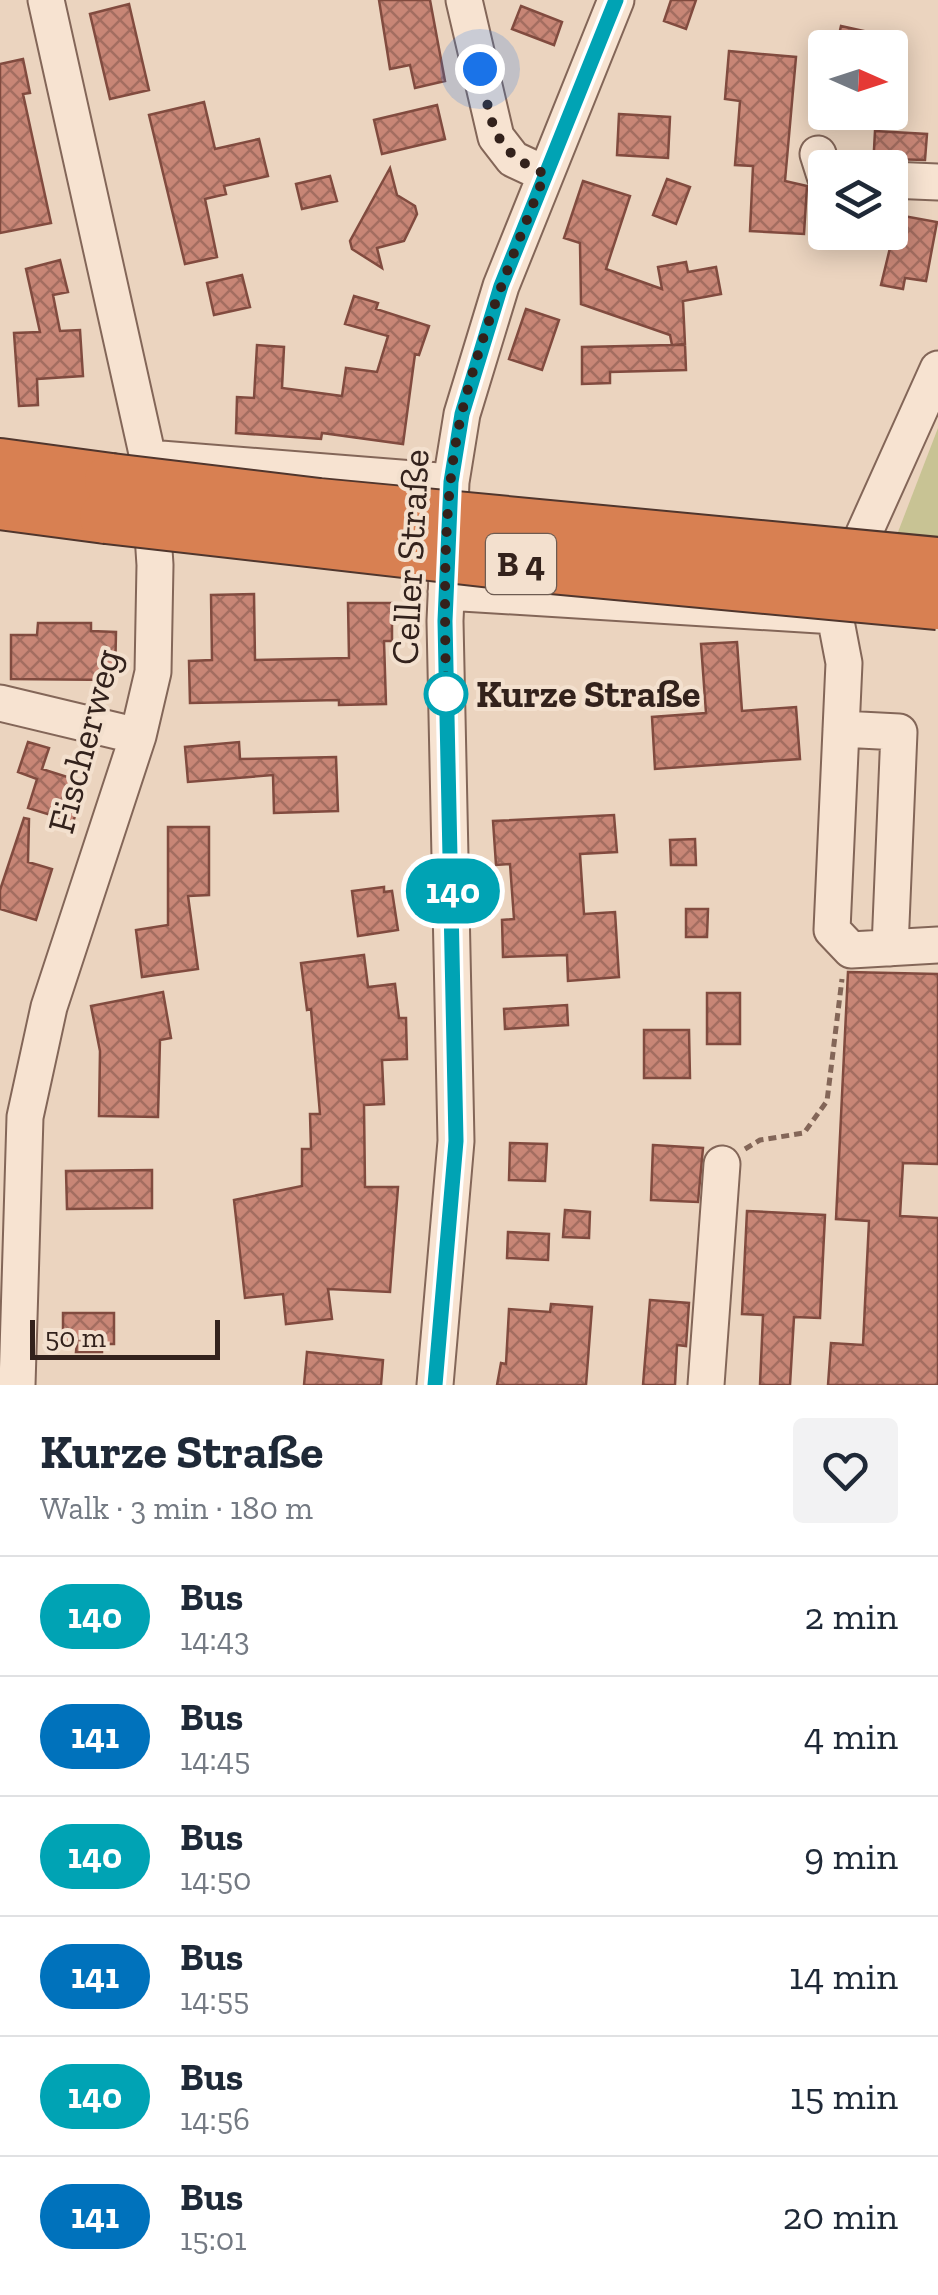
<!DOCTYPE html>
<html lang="en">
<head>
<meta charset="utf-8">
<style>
  :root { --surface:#fff; --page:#f2f2f3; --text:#1f2937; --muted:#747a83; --line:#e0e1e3 }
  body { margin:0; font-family:"Zilla Slab",serif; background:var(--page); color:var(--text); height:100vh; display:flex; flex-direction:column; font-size:38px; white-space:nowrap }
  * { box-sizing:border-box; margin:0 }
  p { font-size:32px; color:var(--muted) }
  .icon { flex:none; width:55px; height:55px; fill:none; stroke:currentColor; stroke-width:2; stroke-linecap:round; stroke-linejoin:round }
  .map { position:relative; height:1385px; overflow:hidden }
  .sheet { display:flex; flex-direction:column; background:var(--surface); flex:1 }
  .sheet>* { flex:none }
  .badge { padding:0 20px; border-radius:32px; font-size:35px; line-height:65px }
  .needle { width:65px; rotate:93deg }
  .fabs { position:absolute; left:808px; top:30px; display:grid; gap:20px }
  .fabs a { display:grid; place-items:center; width:100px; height:100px; border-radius:10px; background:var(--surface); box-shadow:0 5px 25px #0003; font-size:50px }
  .scale { position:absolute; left:30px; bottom:25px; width:190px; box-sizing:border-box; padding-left:10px; border:5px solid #33221c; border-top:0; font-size:28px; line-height:35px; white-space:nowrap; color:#33221c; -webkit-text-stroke:8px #f3e0ce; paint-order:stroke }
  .you { position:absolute; width:50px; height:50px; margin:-25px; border:8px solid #fff; border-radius:50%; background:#1a73e8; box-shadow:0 0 0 15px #1a73e833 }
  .map>.badge { position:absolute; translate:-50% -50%; box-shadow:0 0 0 5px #fff }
  .round { display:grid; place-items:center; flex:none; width:105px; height:105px; border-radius:10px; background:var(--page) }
  .headline { display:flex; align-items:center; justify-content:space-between; height:170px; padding:0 40px }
  h1 { font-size:48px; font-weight:800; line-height:75px }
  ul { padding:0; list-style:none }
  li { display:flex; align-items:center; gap:30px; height:120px; padding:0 40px; border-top:2px solid var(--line) }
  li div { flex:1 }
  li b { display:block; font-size:38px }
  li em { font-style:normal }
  li .badge { min-width:110px; font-weight:700; text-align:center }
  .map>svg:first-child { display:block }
  .grass { fill:#c8c394 }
  .building { fill:url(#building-cross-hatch); stroke:#814b3f; stroke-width:2.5 }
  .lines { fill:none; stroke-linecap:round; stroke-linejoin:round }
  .minor-casing { stroke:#836658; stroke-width:39 }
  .highway-casing { stroke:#50362d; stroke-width:56 }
  .path { stroke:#836658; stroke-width:5; stroke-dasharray:8 5; stroke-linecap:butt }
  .minor { stroke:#f7e3d1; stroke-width:35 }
  .highway { stroke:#d88052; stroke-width:52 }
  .highway-bridge-casing { stroke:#50362d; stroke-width:56; stroke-linecap:butt }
  .highway-bridge { stroke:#d88052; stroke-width:52 }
  .line-casing { stroke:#fff; stroke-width:22 }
  .line { stroke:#00a3b4; stroke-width:15 }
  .walk { stroke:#33221c; stroke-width:10; stroke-dasharray:0 18 }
  .stop-dot { fill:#fff; stroke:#00a3b4; stroke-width:5 }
  .labels { text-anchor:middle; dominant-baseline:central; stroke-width:8; stroke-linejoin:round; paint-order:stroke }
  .shield { fill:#f3e0ce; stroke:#6d5b51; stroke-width:2.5 }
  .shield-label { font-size:35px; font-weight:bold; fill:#33221c }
  .street-label { font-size:38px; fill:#33221c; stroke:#f3e0ce }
  .stop-label { font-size:38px; font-weight:bold; fill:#33221c; stroke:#f3e0ce; text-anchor:start }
</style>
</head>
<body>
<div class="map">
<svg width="938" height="1385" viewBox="0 0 938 1385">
  <defs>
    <pattern id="building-cross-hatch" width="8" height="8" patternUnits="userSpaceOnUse" patternTransform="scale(2.5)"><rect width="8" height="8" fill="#c88676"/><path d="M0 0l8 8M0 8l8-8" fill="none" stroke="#a36d60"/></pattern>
  </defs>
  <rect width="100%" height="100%" fill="#ebd4bf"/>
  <path class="grass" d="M938,428V548L893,545Z"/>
  <path class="building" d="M379,0H430L445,81L415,88L410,65L390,69Z
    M671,0H696L686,29L664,21Z
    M129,4L149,90L110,99L90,14Z
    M521,6L562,22L554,45L512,29Z
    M841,26L900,39L899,48H836Z
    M729,51L796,57L785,181L807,186L804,234L750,231L753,166L735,165L740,101L725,99Z
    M23,59L30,93L23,94L51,223L0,233V64Z
    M204,102L215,149L259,139L268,176L224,186L226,194L205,199L217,257L185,264L149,115Z
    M437,105L445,139L382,154L374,120Z
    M619,114L670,117L668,158L617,155Z
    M875,131L927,134L925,160L890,159L873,168Z
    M390,168L397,195L415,206L417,214L404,241L377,248L382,268L352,249L350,241Z
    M330,176L337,201L302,209L296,184Z
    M667,179L690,187L676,224L653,215Z
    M583,181L630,196L606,269L662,289L658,267L686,262L688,272L716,267L721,294L683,301L685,344L673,345H685L686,370L610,372V383L582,384V347L672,345L670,335L581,304L580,243L564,238Z
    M898,215L937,222L926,281L905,278L903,289L881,285Z
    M60,260L68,292L53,295L60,331L80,330L83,376L37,379L38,405L19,406L14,333L40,332L26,269Z
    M242,275L250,307L214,315L207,283Z
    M354,296L378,303L376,309L429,326L419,355L415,354L403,444L322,433L321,439L236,433L237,397L254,398L257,345L284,347L282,388L342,396L346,368L377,372L388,336L345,324Z
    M526,309L559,320L542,370L509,359Z
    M254,594L255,660L349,658L348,603H392V641H384L386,704L339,705V700L190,703L189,661L212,660L211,595Z
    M38,623H91V631L116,632L115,680L11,679V635H37Z
    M737,642L742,711L796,707L800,759L655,769L652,717L706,713L701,644Z
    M28,742L49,748L42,769L77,780L72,796L81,799L73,822L28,808L37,779L18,772Z
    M239,742L240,759L336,757L338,811L274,813L273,775L188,782L185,747Z
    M614,815L617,852L580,854L584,914L615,912L619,977L568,981L567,955L503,957L502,920L514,919L510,864L496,865L493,821Z
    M24,818L29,819L28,862L52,869L36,920L0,909V890Z
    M168,827H209V895L188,896L198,969L142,977L136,930L168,925Z
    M695,839L696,865H671L670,840Z
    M384,887V892L392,891L398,930L358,936L352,891Z
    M686,909H708L707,937H686Z
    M364,955L368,987L395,984L399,1018H406L407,1059L382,1060L384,1104L364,1105L365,1187H398L390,1292L328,1289L332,1319L286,1324L283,1294L245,1298L234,1200L302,1186V1149H311L310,1114H320L311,1009L307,1010L301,963Z
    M848,972L938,974V1164L903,1163L900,1216L938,1218V1385H828L831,1343L863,1345L869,1221L836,1219Z
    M163,992L171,1038L160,1040L158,1117L99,1116L100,1051L91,1006Z
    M707,993H740V1044H707Z
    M567,1005L568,1025L505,1029L504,1009Z
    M644,1030H689L690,1078H644Z
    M510,1143L547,1144L545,1181L509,1180Z
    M653,1145L703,1148L698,1202L651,1200Z
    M152,1170V1208L67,1209L66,1171Z
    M565,1210L590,1212L589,1238L563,1237Z
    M747,1211L825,1215L820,1318L794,1317L790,1385H760L763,1315L742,1314Z
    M508,1232L549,1234L548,1260L507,1258Z
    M650,1300L689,1303L686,1346L677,1345L675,1385H643Z
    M551,1304L592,1307L586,1385H497L501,1363L506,1364L509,1309L550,1312Z
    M63,1313H114V1344H102V1352H76L77,1343H63Z
    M307,1352L383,1360L381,1385H304Z"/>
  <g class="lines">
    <g class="minor-casing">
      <path id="minor" d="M464,0L496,137L513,159L545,174
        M818,154L825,176
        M890,180L938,182
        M938,369L839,589L835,616L844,663L832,930L851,950L938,945
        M148,458L451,482
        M446,592L835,616
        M0,703L138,736
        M841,729L899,732L890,948
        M17,1385L25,1117L49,1007L138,736L153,672L155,565L148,458L46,0
        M435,1385L456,1141L445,621L451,482L462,414L501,286L616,0
        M706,1385L722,1164"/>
    </g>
    <g class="highway-casing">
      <path id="highway" d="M0,465L111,480
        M0,503L106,517"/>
    </g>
    <path class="path" d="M745,1149L760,1140L804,1133L827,1101L842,979"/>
    <use href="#minor" class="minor"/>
    <use href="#highway" class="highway"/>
    <g class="highway-bridge-casing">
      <path id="highway-bridge" d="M111,480L319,505L938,564
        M106,517L518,564L938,603"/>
    </g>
    <use href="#highway-bridge" class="highway-bridge"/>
  </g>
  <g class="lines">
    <g class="line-casing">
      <path id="line" d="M435,1385L456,1141L445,621L451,482L462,414L501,286L616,0"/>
    </g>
    <use href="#line" class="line"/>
    <path class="walk" d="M446,694C445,602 441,503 462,412C482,330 514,253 545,174C490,150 492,123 480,69"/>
  </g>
  <circle class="stop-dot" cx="446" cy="694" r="20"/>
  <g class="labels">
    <rect class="shield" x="486" y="534" width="70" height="60" rx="8"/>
    <g class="shield-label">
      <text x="521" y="564">B 4</text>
    </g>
    <g class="street-label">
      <text transform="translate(410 557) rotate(-87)">Celler Straße</text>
      <text transform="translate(84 741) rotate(-75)">Fischerweg</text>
    </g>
    <g class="stop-label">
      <text x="476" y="694">Kurze Straße</text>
    </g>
  </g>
</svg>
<div class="fabs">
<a><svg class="needle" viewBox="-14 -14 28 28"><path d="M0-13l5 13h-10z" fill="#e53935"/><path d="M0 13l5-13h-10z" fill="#747a83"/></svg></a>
<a><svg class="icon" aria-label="layers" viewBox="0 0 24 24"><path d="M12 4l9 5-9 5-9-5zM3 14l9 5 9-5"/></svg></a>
</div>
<div class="scale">50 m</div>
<div class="you" style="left:480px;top:69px"></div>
<b class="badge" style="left:453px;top:891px;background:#00a3b4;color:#fff">140</b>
</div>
<section class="sheet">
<div class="headline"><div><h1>Kurze Straße</h1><p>Walk · 3 min · 180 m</p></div><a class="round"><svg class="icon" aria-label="heart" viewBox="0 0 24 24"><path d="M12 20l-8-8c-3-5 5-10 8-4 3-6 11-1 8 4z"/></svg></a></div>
<ul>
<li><span class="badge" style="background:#00a3b4;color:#fff">140</span><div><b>Bus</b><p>14:43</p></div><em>2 min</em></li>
<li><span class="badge" style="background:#0072bc;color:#fff">141</span><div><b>Bus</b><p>14:45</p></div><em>4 min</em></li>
<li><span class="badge" style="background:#00a3b4;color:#fff">140</span><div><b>Bus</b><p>14:50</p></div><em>9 min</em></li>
<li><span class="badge" style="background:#0072bc;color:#fff">141</span><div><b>Bus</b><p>14:55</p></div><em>14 min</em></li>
<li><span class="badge" style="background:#00a3b4;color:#fff">140</span><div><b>Bus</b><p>14:56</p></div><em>15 min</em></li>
<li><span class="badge" style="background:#0072bc;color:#fff">141</span><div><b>Bus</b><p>15:01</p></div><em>20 min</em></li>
</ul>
</section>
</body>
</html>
